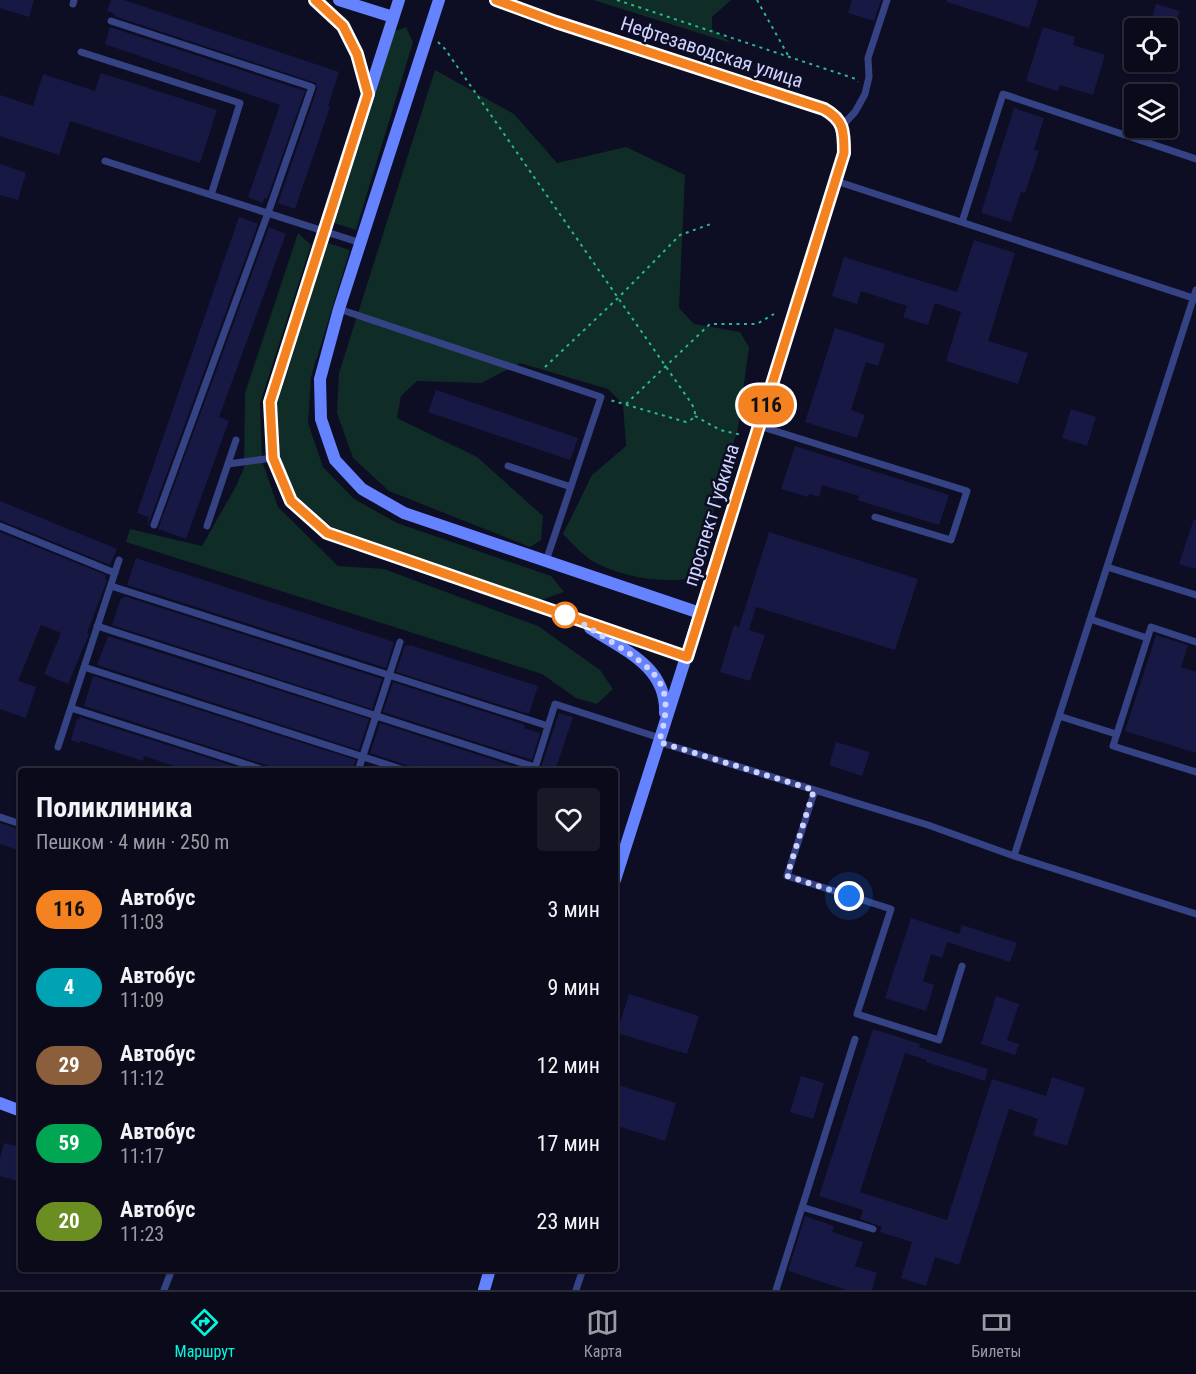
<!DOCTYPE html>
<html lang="ru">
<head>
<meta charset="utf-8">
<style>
  :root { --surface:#0a0a1a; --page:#181827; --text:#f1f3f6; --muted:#999aa2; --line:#2a2b39; --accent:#00f9de }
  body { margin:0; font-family:"Roboto Condensed",sans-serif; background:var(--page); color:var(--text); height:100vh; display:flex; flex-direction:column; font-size:22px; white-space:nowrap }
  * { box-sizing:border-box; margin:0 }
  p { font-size:20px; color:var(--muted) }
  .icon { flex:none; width:33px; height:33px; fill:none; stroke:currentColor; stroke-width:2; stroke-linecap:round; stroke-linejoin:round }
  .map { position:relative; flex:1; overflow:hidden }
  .sheet { position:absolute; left:18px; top:768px; width:600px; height:504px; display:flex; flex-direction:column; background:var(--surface); border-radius:6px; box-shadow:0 2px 4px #0004,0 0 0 2px var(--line) }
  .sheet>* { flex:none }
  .badge { padding:0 12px; border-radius:20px; font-size:21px; line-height:39px }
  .controls { position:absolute; left:1124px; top:18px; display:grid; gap:12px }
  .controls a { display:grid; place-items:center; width:54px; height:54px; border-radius:6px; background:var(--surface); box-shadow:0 2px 4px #0004,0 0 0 2px var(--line); font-size:30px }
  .you { position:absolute; width:30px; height:30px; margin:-15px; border:4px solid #fff; border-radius:50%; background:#1a73e8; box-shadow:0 0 0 9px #1a73e833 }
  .map>.badge { position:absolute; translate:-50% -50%; box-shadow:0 0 0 3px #fff }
  .round { display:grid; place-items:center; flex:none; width:63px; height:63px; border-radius:6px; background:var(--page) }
  .headline { display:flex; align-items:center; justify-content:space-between; height:102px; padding:0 18px }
  h1 { font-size:28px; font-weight:700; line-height:45px }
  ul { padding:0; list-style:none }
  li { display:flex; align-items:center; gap:18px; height:78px; padding:0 18px }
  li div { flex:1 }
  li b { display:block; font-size:22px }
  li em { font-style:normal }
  li .badge { min-width:66px; font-weight:700; text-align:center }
  .tab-bar { display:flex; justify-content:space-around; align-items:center; height:84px; border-top:2px solid var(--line); background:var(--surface); font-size:16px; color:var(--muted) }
  .tab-bar a { display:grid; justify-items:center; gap:3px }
  .tab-bar .selected { color:var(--accent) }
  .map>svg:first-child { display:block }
  .green { fill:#0f2d26 }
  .building { fill:#181845 }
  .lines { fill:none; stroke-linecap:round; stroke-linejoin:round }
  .path { stroke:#28b992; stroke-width:2; stroke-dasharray:3 4.5; stroke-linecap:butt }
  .service { stroke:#354384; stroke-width:7 }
  .tertiary { stroke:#354384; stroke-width:12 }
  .secondary { stroke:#6582ff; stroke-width:12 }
  .line-casing { stroke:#fff; stroke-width:14 }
  .line { stroke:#f58220; stroke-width:9 }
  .walk { stroke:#ced3ff; stroke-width:6; stroke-dasharray:0 10.8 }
  .stop-dot { fill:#fff; stroke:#f58220; stroke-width:3 }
  .labels { text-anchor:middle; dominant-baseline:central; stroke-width:5; stroke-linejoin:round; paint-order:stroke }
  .street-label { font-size:20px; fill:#ced3ff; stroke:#0d0d23 }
</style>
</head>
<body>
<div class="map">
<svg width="1196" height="1290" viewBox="0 0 1196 1290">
  <rect width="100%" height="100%" fill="#0d0d23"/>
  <path class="green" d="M593,0H731L712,17V29L731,43Z
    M406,27L413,42L356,230L334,223L395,31Z
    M435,70L514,114L557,163L626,147L685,175L679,308L694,324L740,332L749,347L738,428L694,578C663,584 622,577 594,562C583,556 572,543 563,534L592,475L626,446L623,404L608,389L520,363L481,383L417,381L401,396L397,418L477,457L543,516L541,540L530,547L389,491L353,458L337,413L339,373Z
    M298,233L311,245L260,403L262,461L278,507L338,566L384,569L538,626L600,670L613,689L597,704L576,698L542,674L126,542L130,529L202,546L235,488L244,468L245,393Z
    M328,243L350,250L311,377L308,423L323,467L354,499L397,523L551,576L564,592L541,600L332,527L294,495L280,455L277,404Z"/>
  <path class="building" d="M0,0H34L29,17L0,8Z
    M111,0H124L339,72L328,106L330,107L295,209L278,203L317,89L316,83L114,16L115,14L107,11Z
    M852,0H881L874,21L848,13Z
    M947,0H1038L1029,28L947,2Z
    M1156,4L1180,11L1174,28H1149Z
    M110,27L305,91L267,199L264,198L263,203L248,197L280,105L105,44Z
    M1043,27L1075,37L1073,45L1105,55L1093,95L1060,85L1058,91L1026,81Z
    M101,73L217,110L200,163L70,121L59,155L0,136V95L33,106L43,74L95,91Z
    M1014,108L1044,118L1034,150L1039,151L1025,193L1021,192L1011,222L981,213Z
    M0,164L26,173L18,200L0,195Z
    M239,217L258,224L148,525H147L149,517L137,513Z
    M269,227L286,234L219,417L229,421L186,539L158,529Z
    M974,240L1015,253L988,341L1028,353L1018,384L946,361L961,312L935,303L928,325L903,317L907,306L861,291L857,304L832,296L844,257L957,292Z
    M835,328L885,344L878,366L866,362L851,410L865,415L857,438L805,422Z
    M436,390L578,438L570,460L428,412Z
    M1071,409L1096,417L1087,446L1062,438Z
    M795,446L949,495L939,525L857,500L859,496L822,485L819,497L809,494L808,497L781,489Z
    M0,501L117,549L110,565L0,520Z
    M1194,519L1196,520V569L1179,564Z
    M0,532L106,575L105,579L107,580L87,633L89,634L68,684L44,674L61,633L41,625L18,681L36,687L26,718L0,709Z
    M769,532L918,579L895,650L756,607L749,630L765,635L750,681L720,672L734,625L739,627Z
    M136,558L394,642L386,668L127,585Z
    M124,596L382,679L372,709L112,625L121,598L123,599Z
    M1156,635L1188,645L1181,667L1196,672V753L1125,731Z
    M108,636L369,719L359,750L97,665Z
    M405,645L409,646L410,645L538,686L529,714L396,672Z
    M93,676L356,760L352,771H299L287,767L286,771H273L269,766L84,706Z
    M393,682L525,725L524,728L540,733L532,760L383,712Z
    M559,713L573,717L555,771H540Z
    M80,717L249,771H190L144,756L143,761L81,741L80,743L71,740L77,719L79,720Z
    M380,723L528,771H440L422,765L421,771H413L409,766L370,753Z
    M836,742L870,752L862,776L829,765Z
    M0,823L21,830V851L0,844Z
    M911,918L959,934L962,925L1017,943L1010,962L947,942L942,958L931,954L923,981L934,985L926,1011L885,998Z
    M629,994L699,1016L687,1054L617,1033Z
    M996,996L1019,1004L1007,1040L1019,1044L1015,1055L981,1044Z
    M873,1029L920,1044L919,1047L988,1069L985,1081L926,1062L927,1060L905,1053L860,1192L947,1220L992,1079L1046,1096L1052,1077L1085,1088L1067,1146L1033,1135L1038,1119L1009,1109L959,1265L935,1257L926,1286L901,1278L912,1242L880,1232L882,1227L860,1219L863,1210L819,1196Z
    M801,1076L824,1083L813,1119L790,1112Z
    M615,1084L676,1103L665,1141L615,1125Z
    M4,1143L21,1147V1182L0,1176V1158Z
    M805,1216L834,1226L832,1232L863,1242L855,1266L877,1273L872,1290H847L788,1271Z"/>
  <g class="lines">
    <path class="path" d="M617,0L856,79L858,82
      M757,0L789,57
      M438,42L445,49L687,397C694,407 701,417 686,422L610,400
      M545,367L619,297L680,235L711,224
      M626,404L710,324H757L774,314
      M695,416L720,430L742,435"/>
    <path class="service" d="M73,4L74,0
      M111,21L312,87L268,213L154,525
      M81,52L240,103L211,195
      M842,126L855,112L865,94L869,77L868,58L887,0
      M105,161L361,243
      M836,181L1196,299
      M962,222L1003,94L1196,159
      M339,309L601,397L546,561
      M759,426L967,491L951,540L875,517
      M228,464L273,458
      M508,466L571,487
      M0,526L115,573
      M207,526L236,440
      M1107,567L1196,595
      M111,586L548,726
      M1090,619L1147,638
      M97,626L535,767
      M1196,642L1151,627L1113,746L1196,772
      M84,667L407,771
      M71,708L267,771
      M1059,716L1116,734
      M659,742L928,825L1014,856L1196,914
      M58,747L119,560
      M358,771L400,642
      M534,771L555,704L660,738
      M815,790L787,876L891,909L857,1014L939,1040L962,966
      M0,817L21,824
      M1014,856L1196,290
      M802,1207L873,1229
      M164,1290L172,1269
      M576,1290L583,1269
      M776,1290L855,1039"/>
    <path class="tertiary" d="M496,0L542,17L824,109C842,120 844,132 844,153L700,613"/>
    <path class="secondary" d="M315,0L343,26L357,54L368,93
      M339,0L393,17
      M399,0L270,402L273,458L291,501L327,533L687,657
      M439,0L339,309L320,379L321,419L335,460L362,489L404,513L700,613L615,880
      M590,628C624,650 667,667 665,713
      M0,1103L21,1111
      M484,1290L490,1269"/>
  </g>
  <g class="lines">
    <g class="line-casing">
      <path id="line" d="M315,0L343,26L357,54L368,94L270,402L273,458L291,501L327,533L687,657L844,153C844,131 844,120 824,109L556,22L496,0"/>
    </g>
    <use href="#line" class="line"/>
    <path class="walk" d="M565,615C581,621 595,632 610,641C657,671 677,684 659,742L814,790L787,876L849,896"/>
  </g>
  <circle class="stop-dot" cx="565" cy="615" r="12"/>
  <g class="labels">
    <g class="street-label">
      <text transform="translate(712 52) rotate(18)">Нефтезаводская улица</text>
      <text transform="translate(711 515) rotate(-73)">проспект Губкина</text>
    </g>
  </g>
</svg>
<div class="controls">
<a><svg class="icon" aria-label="locate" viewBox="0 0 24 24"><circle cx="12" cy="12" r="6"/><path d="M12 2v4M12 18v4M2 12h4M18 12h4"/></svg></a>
<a><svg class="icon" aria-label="layers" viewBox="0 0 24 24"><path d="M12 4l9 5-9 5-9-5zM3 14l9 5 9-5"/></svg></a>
</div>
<div class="you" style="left:849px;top:896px"></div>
<b class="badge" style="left:766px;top:405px;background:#f58220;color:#111">116</b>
<section class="sheet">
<div class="headline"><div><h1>Поликлиника</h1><p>Пешком · 4 мин · 250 m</p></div><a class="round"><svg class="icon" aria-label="heart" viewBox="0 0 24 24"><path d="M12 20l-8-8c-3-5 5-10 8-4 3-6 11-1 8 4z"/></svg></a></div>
<ul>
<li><span class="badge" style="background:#f58220;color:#111">116</span><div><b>Автобус</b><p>11:03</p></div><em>3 мин</em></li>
<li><span class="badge" style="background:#00a3b4;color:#fff">4</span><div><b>Автобус</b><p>11:09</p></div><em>9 мин</em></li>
<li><span class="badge" style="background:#8b5e3c;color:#fff">29</span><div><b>Автобус</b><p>11:12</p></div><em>12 мин</em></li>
<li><span class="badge" style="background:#00a651;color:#fff">59</span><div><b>Автобус</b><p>11:17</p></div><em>17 мин</em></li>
<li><span class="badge" style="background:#6b8e23;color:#fff">20</span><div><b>Автобус</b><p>11:23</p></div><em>23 мин</em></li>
</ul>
</section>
</div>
<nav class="tab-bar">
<a class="selected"><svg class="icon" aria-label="directions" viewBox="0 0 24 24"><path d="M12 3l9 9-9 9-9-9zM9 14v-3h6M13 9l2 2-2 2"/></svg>Маршрут</a>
<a><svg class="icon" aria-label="map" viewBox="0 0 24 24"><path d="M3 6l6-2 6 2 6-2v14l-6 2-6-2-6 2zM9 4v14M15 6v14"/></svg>Карта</a>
<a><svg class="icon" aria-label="tickets" viewBox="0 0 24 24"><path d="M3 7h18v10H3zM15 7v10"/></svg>Билеты</a>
</nav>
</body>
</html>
